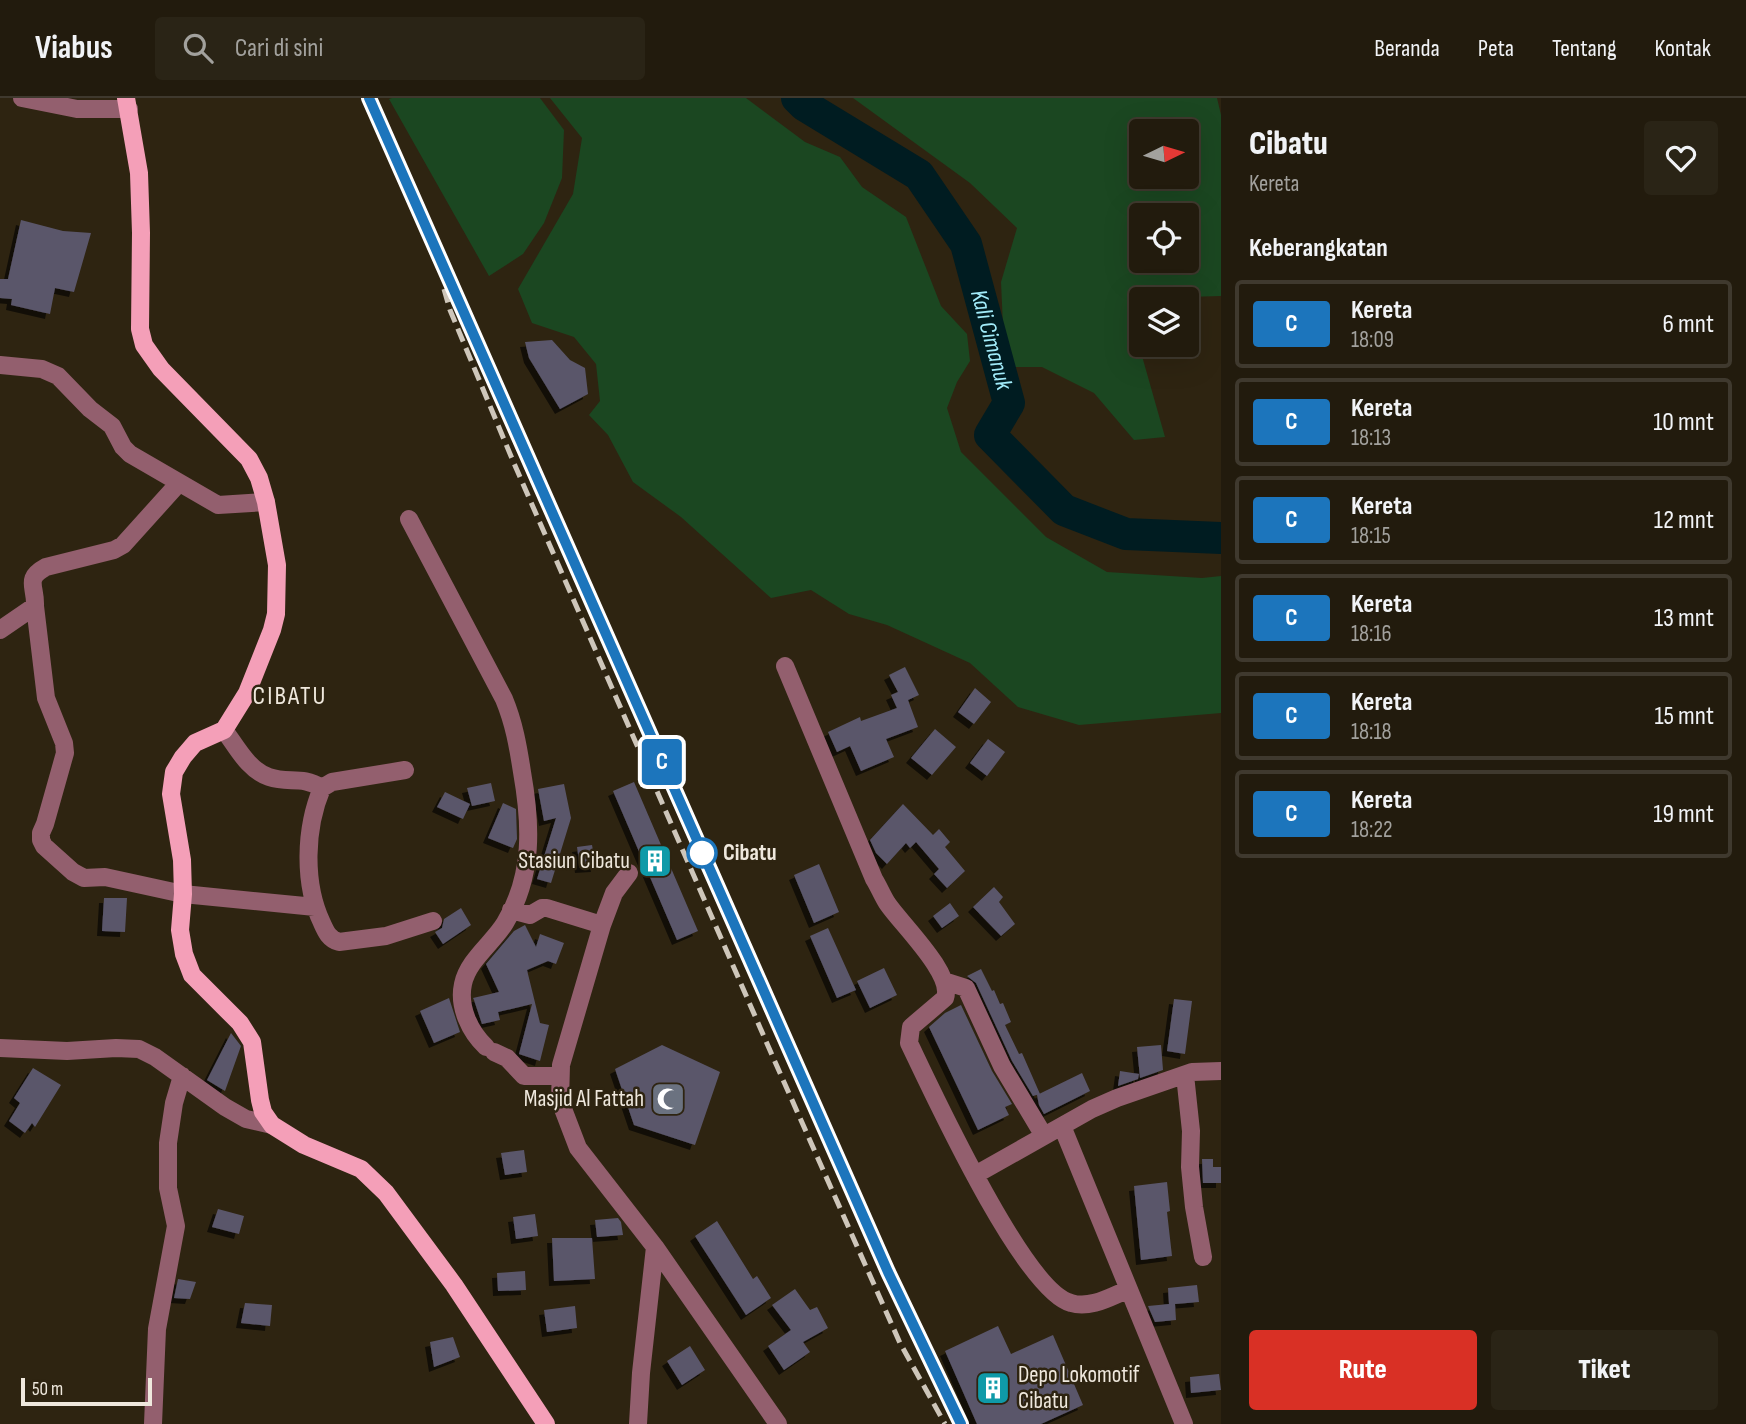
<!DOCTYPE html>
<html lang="id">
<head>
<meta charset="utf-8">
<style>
  :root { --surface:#221b0d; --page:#2a2416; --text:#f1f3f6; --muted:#a2a19d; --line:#3f392e; --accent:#d93025 }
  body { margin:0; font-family:"Sofia Sans Condensed",sans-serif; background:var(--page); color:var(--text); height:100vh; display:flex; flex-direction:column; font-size:26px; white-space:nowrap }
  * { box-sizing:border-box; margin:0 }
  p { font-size:23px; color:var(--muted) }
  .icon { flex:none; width:38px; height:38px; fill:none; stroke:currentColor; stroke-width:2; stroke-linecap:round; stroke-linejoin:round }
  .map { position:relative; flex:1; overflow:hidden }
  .drawer { display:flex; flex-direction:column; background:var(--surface); width:525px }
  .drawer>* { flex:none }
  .badge { padding:0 14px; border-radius:5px; font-size:24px; line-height:46px }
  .needle { width:46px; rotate:85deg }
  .controls { position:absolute; left:1129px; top:21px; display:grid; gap:14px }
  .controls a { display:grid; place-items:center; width:70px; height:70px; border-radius:7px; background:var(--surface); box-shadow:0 7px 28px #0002,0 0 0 2px var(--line); font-size:35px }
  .scale { position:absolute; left:21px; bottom:18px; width:131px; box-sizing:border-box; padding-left:7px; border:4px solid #efe8dd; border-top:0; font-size:19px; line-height:24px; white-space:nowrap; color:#efe8dd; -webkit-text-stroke:5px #2e2411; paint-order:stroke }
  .map>.badge { position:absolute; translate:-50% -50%; box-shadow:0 0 0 4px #fff }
  h2 { padding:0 28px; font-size:26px; line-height:63px }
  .round { display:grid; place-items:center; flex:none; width:74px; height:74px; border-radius:7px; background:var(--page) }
  .head { display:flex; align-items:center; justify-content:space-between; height:119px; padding:0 28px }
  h1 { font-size:33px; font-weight:800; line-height:52px }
  .action { display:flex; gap:14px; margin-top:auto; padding:14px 28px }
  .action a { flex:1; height:80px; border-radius:7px; background:var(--accent); color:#fff; font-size:28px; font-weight:800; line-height:80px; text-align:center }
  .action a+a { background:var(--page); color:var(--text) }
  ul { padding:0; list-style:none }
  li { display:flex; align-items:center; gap:21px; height:88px; margin:0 14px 10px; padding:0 14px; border:4px solid var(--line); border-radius:7px }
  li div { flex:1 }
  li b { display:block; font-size:26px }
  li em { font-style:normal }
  li .badge { min-width:77px; font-weight:700; text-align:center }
  header { display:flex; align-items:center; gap:42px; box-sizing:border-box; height:98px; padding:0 35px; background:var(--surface); border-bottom:2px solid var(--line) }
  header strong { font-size:33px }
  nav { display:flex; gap:38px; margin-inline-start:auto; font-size:24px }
  .search { width:490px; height:63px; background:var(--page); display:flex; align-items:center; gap:18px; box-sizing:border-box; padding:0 24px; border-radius:7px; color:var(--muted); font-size:26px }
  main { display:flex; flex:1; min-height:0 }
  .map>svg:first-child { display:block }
  .green { fill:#1b4721; fill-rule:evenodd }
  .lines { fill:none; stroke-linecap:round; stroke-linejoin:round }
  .river { stroke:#001c21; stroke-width:32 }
  .building { fill:#5a566b; filter:url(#shadow) }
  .minor { stroke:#935f6e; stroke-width:18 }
  .major { stroke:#f49fb8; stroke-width:18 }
  .rail { stroke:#cec6ba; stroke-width:5; stroke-dasharray:14 7; stroke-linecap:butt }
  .line-casing { stroke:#fff; stroke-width:16 }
  .line { stroke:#1c75bc; stroke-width:10 }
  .stop-dot { fill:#fff; stroke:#1c75bc; stroke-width:3.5 }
  .labels { text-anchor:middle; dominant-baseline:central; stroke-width:5; stroke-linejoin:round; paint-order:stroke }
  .stop-label { font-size:23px; font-weight:bold; fill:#efe8dd; stroke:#2e2411; text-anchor:start }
  .poi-label { font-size:23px; fill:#efe8dd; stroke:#2e2411; text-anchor:end }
  .water-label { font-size:24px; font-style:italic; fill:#a2ecfa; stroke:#2e2411 }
  .quarter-label { font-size:26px; letter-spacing:2px; fill:#efe8dd; stroke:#2e2411 }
</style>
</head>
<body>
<header>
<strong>Viabus</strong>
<div class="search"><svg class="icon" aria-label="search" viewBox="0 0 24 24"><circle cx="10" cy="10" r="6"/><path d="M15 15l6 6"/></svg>Cari di sini</div>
<nav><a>Beranda</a><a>Peta</a><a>Tentang</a><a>Kontak</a></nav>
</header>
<main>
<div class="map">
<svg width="1221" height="1326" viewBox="0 0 1221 1326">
  <defs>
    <filter id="shadow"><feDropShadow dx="-5" dy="5" stdDeviation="0" flood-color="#0009"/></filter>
  </defs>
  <rect width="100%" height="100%" fill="#2e2411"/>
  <path class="green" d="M392,0H540L564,32L562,80L544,125L523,156L489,178L389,1Z
    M550,0H746L805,44L840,59L862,89L906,119L941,208L967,236L970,263L957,284L947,310L961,354L1046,439L1107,474L1202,480L1221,478V615L1079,627L1018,609L970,565L887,527L849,516L811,492L771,500L681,419L633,384L608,337L589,317L600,303L596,266L574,239L532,225L518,191L573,96L582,40Z
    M853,0H1217L1221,17V198L1187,199L1185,201H1141V247H1151L1142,258L1165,339L1134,342L1094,295L1042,269H995L1003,228L1001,184L1017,130L970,85ZM1186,33V79H1141V33ZM1186,117V163H1141V117Z"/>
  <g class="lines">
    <path class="river" id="s1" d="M797,0L804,7L919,77L966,146L1009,305L990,337L1064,412L1126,436L1221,440"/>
  </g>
  <path class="building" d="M21,122L63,133L91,135L74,194L55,190L50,216L11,207L12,201L0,200V181H8Z
    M552,242L570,262L585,270L588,296L560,311L529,260L525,244Z
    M905,569L919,597L908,602L918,629L886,641L894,659L861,673L850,648L837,654L828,634L860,619L861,623L897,610L891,597L898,594L889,577Z
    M975,590L991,604L974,626L958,614Z
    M935,631L956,649L932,677L911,660Z
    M988,641L1005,654L987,678L970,665Z
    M634,684L698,833L677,842L613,693Z
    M491,685L495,703L472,708L467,690Z
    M564,686L571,720L551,785L537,781L556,720L544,723L538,691Z
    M445,694L470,706L463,721L437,709Z
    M503,705L516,711L517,741L513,750L488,740Z
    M903,706L933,737L939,731L950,744L945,749L965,773L947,790L934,776L939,771L916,744L910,750L906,745L887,766L876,755L870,742Z
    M592,747L596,769L580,770L577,749Z
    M819,766L839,814L814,825L794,777Z
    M994,789L1003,799L999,804L1015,826L1001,838L973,809Z
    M104,800H127L125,834L102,833Z
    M950,805L959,818L942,830L933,818Z
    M461,810L471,827L443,846L435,834L442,830L444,821Z
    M525,827L536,849L540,836L564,845L556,866L548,863L527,872L540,925L549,927L540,963L519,956L532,906L498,914L500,922L482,926L474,902L473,900L499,894L486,866L514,833Z
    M828,830L856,892L837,900L810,838Z
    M884,870L897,897L870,910L857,883Z
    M981,871L992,893L994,892L1000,906L1003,905L1011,924L1005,927L1019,956L1022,955L1040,996L1033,998L1012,963L976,885L967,878Z
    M449,900L460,934L434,945L420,913Z
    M1174,901L1192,903L1185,956L1167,953Z
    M961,907L992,973L1012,1006L1005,1009L1009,1017L978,1032L929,929L945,915Z
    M231,935L241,948L225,993L207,982Z
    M662,947L720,974L695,1047L634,1027L615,971Z
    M1161,947L1163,972L1140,980L1137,949Z
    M33,970L61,987L35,1029L32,1025L25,1035L9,1023L20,1005L14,1000Z
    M1120,973L1139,976L1138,981L1118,988Z
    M1082,975L1090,993L1044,1016L1039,1007L1037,997Z
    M524,1052L527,1074L505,1077L501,1055Z
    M1202,1061H1213V1069H1221V1085H1203Z
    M1167,1084L1170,1113L1167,1114L1172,1158L1141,1162L1134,1088Z
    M218,1111L244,1118L239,1136L212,1129Z
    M535,1116L538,1138L516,1141L513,1119Z
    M618,1120L621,1124L623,1137L597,1139L595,1122Z
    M717,1123L753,1181L757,1178L771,1200L746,1217L695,1138Z
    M552,1140H592L595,1181L554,1183Z
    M525,1173L526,1192L498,1193L497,1175Z
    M178,1181L196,1184L190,1201L174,1200Z
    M1197,1187L1199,1204L1175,1206L1176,1222L1155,1224L1148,1208L1169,1206L1168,1190Z
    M795,1191L810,1212L817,1209L828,1230L803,1244L810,1254L784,1272L768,1248L791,1232L772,1207Z
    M245,1205L272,1207L270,1228L241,1225Z
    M575,1208L577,1230L547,1234L544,1212Z
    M998,1228L1011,1256L1053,1237L1083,1307L1041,1326H977L945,1253Z
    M453,1239L460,1259L434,1269L430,1244Z
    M690,1248L705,1272L682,1287L667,1263Z
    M1219,1276L1221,1292L1191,1295L1190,1279Z"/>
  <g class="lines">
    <path class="minor" d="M22,0L77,11H129
      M0,267L42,271L58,278L90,311L112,328L123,349L130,356L218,407L266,404
      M409,421L504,601C514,625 518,648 522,674C531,725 534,777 505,825C493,845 468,862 463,886C458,909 470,934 486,949
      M35,508L46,600L64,645L65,655L45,726L41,735V742L44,748L73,774L84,780L105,779L183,796L315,809
      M0,532L35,508C36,488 24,481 46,469L114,452L123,447L178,386
      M785,568L874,781C879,789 882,797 887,805C901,826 954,876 945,900L911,929L909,945C933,995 1024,1193 1071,1205C1090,1211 1110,1199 1127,1192
      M224,632C237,649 248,672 269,679C289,686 301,677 322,690
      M405,672L332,684L322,690C305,730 303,785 322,825C326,834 329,841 339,844L386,838L433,823
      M629,775L614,795L602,827L561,967L560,1003L578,1050L655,1149L778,1326
      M511,812L530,817L542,810H547L602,827
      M944,883L966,890L1002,968L1044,1038
      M0,950L67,953L116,950L139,951L155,959L225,1009L246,1021L272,1027
      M494,954L507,960L524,978H559
      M1185,977L1191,1033L1190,1069L1194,1109L1203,1159
      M1062,1028L1184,1326
      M975,1077L1092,1011L1117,1000L1192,974L1221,973
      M153,1326L157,1231L176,1128L168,1090V1045L174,1005L182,978
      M638,1326L641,1275L655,1149"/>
    <path class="major" d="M126,0L139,75L141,135L140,231L144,247L161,271L249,361L259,380L266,404L277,467L276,516L272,532L247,595L224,632L195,645L183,659L174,674L171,696L182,762L183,796L180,832L184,856L192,877L240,925L252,944L260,1002L263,1014L272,1027L304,1047L361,1071L386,1095L454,1187L546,1326"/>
    <path class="rail" d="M369,0L888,1174L961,1326
      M444,191L450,212L513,363L772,957L900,1245L945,1326"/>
  </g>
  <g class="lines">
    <g class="line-casing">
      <path id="line" d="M369,0L888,1174L961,1326"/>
    </g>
    <use href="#line" class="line"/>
  </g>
  <defs>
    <g id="building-square" transform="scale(1.75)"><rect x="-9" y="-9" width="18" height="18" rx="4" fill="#0f9aa8" stroke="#2e2411"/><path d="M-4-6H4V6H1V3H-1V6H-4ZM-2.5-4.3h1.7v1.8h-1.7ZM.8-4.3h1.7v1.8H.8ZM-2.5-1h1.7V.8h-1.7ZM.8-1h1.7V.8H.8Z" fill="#fff"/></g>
    <g id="mosque-square" transform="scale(1.75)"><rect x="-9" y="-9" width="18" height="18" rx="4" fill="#6b7280" stroke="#2e2411"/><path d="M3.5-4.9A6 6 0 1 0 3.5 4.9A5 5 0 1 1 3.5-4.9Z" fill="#fff"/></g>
  </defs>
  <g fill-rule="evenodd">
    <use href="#building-square" x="655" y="763"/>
    <use href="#mosque-square" x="668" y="1001"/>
    <use href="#building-square" x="993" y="1290"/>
  </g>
  <circle class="stop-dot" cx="702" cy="755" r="14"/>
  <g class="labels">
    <g class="stop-label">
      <text x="723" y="755">Cibatu</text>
    </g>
    <g class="poi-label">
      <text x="630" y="763">Stasiun Cibatu</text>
      <text x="644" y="1001">Masjid Al Fattah</text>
      <text x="1018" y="1277" text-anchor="start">Depo Lokomotif<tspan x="1018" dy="26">Cibatu</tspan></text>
    </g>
    <g class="water-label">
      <text stroke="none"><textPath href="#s1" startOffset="327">Kali Cimanuk</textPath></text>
    </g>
    <g class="quarter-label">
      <text x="290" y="598">CIBATU</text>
    </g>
  </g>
</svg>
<div class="controls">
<a><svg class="needle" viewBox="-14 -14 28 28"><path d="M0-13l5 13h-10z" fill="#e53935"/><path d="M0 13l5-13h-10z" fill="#a2a19d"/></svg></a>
<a><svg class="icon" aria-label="locate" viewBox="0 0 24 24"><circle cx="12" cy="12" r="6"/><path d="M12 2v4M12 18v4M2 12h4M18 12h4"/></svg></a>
<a><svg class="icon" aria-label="layers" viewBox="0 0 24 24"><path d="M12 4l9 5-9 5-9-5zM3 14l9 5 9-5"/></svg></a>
</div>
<div class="scale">50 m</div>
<b class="badge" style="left:662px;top:664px;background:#1c75bc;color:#fff">C</b>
</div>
<section class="drawer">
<div class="head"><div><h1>Cibatu</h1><p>Kereta</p></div><a class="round"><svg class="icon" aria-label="heart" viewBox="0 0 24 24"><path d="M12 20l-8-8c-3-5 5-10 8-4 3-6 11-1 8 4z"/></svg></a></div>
<h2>Keberangkatan</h2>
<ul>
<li><span class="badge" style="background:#1c75bc;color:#fff">C</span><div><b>Kereta</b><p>18:09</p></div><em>6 mnt</em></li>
<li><span class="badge" style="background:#1c75bc;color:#fff">C</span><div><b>Kereta</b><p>18:13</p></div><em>10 mnt</em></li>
<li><span class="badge" style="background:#1c75bc;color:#fff">C</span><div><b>Kereta</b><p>18:15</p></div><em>12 mnt</em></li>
<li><span class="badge" style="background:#1c75bc;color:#fff">C</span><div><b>Kereta</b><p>18:16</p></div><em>13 mnt</em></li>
<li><span class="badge" style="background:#1c75bc;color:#fff">C</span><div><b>Kereta</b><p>18:18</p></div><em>15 mnt</em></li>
<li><span class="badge" style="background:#1c75bc;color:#fff">C</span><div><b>Kereta</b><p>18:22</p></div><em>19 mnt</em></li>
</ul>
<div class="action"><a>Rute</a><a>Tiket</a></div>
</section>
</main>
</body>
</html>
